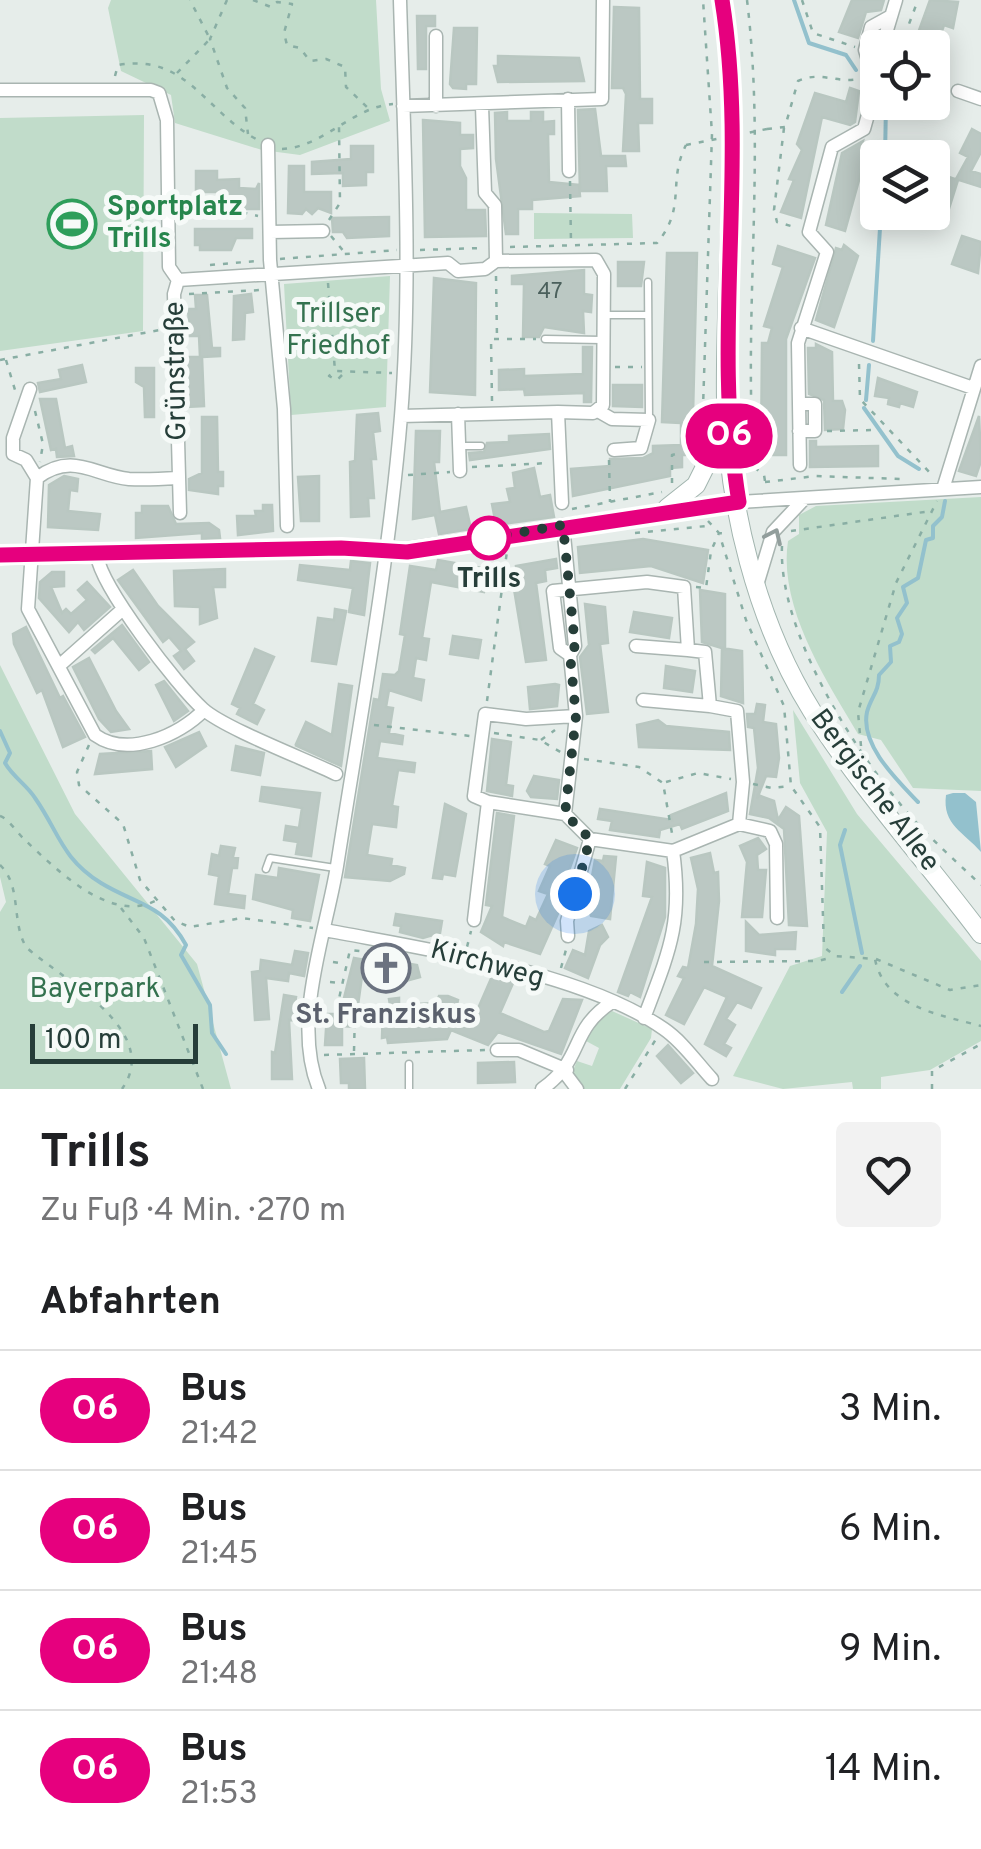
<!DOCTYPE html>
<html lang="de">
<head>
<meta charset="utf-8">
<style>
  :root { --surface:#fff; --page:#f2f2f2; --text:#202124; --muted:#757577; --line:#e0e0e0 }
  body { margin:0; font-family:Overpass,sans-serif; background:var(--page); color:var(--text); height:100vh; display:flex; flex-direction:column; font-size:38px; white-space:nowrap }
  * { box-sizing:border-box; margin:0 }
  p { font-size:32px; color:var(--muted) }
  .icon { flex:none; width:55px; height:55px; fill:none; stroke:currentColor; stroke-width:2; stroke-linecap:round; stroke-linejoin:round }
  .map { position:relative; height:1089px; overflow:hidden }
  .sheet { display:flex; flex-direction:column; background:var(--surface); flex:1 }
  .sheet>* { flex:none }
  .badge { padding:0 20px; border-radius:32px; font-size:35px; line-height:65px }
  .fabs { position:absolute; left:860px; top:30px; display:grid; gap:20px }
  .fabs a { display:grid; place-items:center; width:90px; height:90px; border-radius:10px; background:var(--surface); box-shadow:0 5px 25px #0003; font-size:50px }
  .scale { position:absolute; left:30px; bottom:25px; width:168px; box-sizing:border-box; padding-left:10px; border:5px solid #263e39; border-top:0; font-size:28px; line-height:35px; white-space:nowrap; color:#263e39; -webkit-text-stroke:8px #f6faf8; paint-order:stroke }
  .you { position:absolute; width:50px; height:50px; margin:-25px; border:8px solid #fff; border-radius:50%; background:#1a73e8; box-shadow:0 0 0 15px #1a73e833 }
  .map>.badge { position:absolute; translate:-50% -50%; box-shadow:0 0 0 5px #fff }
  h2 { padding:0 40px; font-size:38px; line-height:90px }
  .round { display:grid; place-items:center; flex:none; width:105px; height:105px; border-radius:10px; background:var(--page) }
  .head { display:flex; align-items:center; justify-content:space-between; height:170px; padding:0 40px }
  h1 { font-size:48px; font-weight:700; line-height:75px }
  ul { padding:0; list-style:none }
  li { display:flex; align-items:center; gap:30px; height:120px; padding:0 40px; border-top:2px solid var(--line) }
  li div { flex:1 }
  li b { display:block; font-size:38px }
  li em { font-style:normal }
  li .badge { min-width:110px; font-weight:700; text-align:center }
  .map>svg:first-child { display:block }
  .green { fill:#c1dcca }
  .water { fill:#93c1cd }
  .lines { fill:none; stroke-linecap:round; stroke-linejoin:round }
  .stream { stroke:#93c1cd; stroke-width:4 }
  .building { fill:#bbc8c3; stroke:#b9c7c1; stroke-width:2.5 }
  .lane-casing { stroke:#a9b5b1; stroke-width:9 }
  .street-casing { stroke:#a9b5b1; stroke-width:15 }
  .secondary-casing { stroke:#a2b5af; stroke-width:20 }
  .path { stroke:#89aea4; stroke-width:2.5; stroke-dasharray:5 8; stroke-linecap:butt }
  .lane { stroke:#fff; stroke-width:6 }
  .street { stroke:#fff; stroke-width:12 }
  .secondary { stroke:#fff; stroke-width:18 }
  .path-bridge { stroke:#89aea4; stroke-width:2.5; stroke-dasharray:5 8; stroke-linecap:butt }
  .oneway { stroke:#929e9c }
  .line-casing { stroke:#fff; stroke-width:22 }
  .line { stroke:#e6007e; stroke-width:15 }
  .walk { stroke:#263e39; stroke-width:10; stroke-dasharray:0 18 }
  .stop-dot { fill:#fff; stroke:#e6007e; stroke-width:5 }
  .labels { text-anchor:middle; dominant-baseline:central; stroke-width:10; stroke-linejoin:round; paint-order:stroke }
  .number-label { font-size:22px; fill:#4b605c }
  .leisure-label { font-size:28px; font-weight:bold; fill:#27864d; stroke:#f6faf8; text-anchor:start }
  .park-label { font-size:28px; fill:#34724f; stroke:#f6faf8 }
  .street-label { font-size:28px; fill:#263e39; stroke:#f6faf8 }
  .stop-label { font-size:28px; font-weight:bold; fill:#263e39; stroke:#f6faf8 }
  .worship-label { font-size:28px; font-weight:bold; fill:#5b616d; stroke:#f6faf8 }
</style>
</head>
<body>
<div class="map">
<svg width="981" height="1089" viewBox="0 0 981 1089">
  <rect width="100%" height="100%" fill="#e6edea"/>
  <path class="green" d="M111,0H376L381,89L390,121L300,155L262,150L175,123L171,95L121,71L108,8Z
    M144,115L143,331L0,351V118Z
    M534,213L632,214L633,238L534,239Z
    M390,276L386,407L291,415L284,284Z
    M981,497V791L913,788L881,740L858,734C826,680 778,607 788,541L799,534V515L816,506Z
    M0,665L75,814L197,964L231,1089H0V912L6,902L0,877Z
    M793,710L857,814L981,961V1041L930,1070L881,1077V1089H853L852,1082L783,1089L733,1076L790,966L822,956L827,832L800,783Z
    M612,1011L652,1029L651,1038L620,1089H582L571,1075L577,1061L592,1066L599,1048L586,1041L593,1024Z"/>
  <path class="water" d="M953,793H965L976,802L981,852C964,832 942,825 946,795Z"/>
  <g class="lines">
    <path class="stream" d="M794,0L809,43L846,55L856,70
      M885,158L886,103
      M873,341L881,212
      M866,400L869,365
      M864,408L898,456L919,469
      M0,731L10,753L5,763C13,777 27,785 35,798C59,832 61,858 101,883C135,904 164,904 186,945L181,955L210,1005L212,1033L226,1054
      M918,802C897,780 860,745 867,712C871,697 879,692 879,675L891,662L890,646L899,642L902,634L897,618L907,603L903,587L918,578L926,540L933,538V526L942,517L945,501
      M845,830L840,845L862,953
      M842,992L860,966"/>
  </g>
  <path class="building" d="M852,0H884L881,10L866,12L858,38L839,32Z
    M930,0L958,2L953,28L944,25L938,43L917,36Z
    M614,7L639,8L640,99H652V123H638L639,151H623L626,94L623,88H612Z
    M417,16H435V26H426V69H418Z
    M454,28H477L476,84H466V89L453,88L450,84Z
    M498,56L579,58L584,81L498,82L494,66H498Z
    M850,88L859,91L855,122L850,125L822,117L801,218L781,212L794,180L789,179L802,150L797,144L815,93L846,102Z
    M595,109L601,156H625L626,166H606L607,191H580L578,110Z
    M507,112V121H531V112H543V122L554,121V134H548L549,182L579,185L580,196L532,200V209H518V234H506L496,159L495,113Z
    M423,120L460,123V135H473V148L460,149V166L466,178V210H485L486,236L425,237Z
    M972,129L981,134V152L971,171L981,174V187L956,179L968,157L960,153Z
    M863,141L861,149L867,151L845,231L826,225L842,153Z
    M351,146H373V172H366V185L343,186V173L312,174V162L351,159Z
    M289,166H304V192H331V213L318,208L312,214L306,209L302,214L288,213Z
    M196,171H217V180L239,179V188L256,189L259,183V209H239V200L217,201V192H196Z
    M943,175L958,180L947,215L932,211V193Z
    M389,217V236L347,238L343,232H333L332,218Z
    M195,229H252V238H236L231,250H200V245H195Z
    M962,236L981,242L978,273L952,264Z
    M844,245L858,256L834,327L816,320L836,248L842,250Z
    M778,246L815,258L786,339V455H761L762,343H768L772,328L764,326L783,267L773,264Z
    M667,253H697L692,455H682V467L670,468V476L573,496L571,469L610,466V459L643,458L653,453V446L681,445V423L662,422Z
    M618,262H644L641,286H618Z
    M584,270V294L592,295L591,312L583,311L584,333L544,327L539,337H523L524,284H512V276Z
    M434,278L476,283L475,395L430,392Z
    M251,294L253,312L245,313L244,339L233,340L234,296Z
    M195,295H207L212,348H220V356L202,357L204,406L187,407L186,357H200L199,336H190L188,309H196Z
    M816,344L832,352L833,401H842L845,410L843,429L825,430L824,400L809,394L808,348H816Z
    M583,347H592L591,402H584V393L525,395L524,389L499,390V370L524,369V376L583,374Z
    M82,365L86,382L40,392L38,383L61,379L59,370Z
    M136,368H154V417H145L144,387L136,382Z
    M878,378L917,392L913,407L900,403L899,407L888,404L889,398L875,396Z
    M613,385H642V407L613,406Z
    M40,399H56L65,448L72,446L74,456L57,457L56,449L51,450Z
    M378,413L380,431L373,432L376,459H371L374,498H368L369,516L351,517L350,462L355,461L357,415Z
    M979,416L981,461L976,476L959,471Z
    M202,417H217L218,472H223V486H218V494L189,490V479L202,473Z
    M416,431H440L439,462H434L440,512L466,507L471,529L439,534L435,515L413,519Z
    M549,434L550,449L470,460L469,453L484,452L487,443L509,442V436Z
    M810,441H816V447L878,446V466L810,467Z
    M534,468L540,497L550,495L554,517L496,525L492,504L510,502L507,489L515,488L513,473Z
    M64,476L78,479L77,491L70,490L68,511L100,514L98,530L48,527L49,485Z
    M319,476V521H301L298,477Z
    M263,505H272L273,531L238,535L237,516H256L255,511H263Z
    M142,506H168L176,524L209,523L219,530L220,538L202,539V533L136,538V513H142Z
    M643,539L708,550L703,583L651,566L580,573L578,547Z
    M556,559L557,568L545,570L546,581L536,583L546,660L526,662L514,589H519L516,566Z
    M438,560L488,569L484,592L431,582L422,638L429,639L426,660L416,658L413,678L424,680L421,700L389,690L386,707L393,708L389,733L403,736L402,744L380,741L377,758L415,763L414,772L398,770L392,806L398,807L396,827L372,824L367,855L392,859L391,865L405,868L404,874L390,881L345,877L374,699L379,700L383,674L395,675L399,671L405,635L400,634L410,566L436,570Z
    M351,561L370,563L364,615L349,612L353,588L298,580L300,565L350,570Z
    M225,569V587H213L217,618L200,624V607L175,606L174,571Z
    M133,570L158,606L194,642L185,649L194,661L184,669L174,656L181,651L169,637L163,642L118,580Z
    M52,572H64V586L51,587L62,613L66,609L71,614L87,600L78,590L87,582L110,607L84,630L78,622L69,632L39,598L40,582Z
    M700,590L725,594V649L702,642Z
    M585,604L605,607L608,643L600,644L608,712L587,714L580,657L589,645Z
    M335,609L346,611L336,664L312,661L318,618L334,620Z
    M634,612L672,618L669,638L630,632Z
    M122,625L149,662L139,670L113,638L95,653L92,650Z
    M26,627L60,698L63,696L85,737L63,747L42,690L37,693L14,644L13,634Z
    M453,636L481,640L478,658L450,654Z
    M722,648L742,651L743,703L721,696Z
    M255,649L274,657L253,704L264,710L257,724L237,714L240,708L232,704Z
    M89,658L116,711L129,729L111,732L99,719L73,667Z
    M666,666L695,671L692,692L664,688Z
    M164,681L188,711L174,721L156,685Z
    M339,684L352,686L341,766L295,745L301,746L296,744L306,722L332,735Z
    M555,684L559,685L557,706L530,709L528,687Z
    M757,704L765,705L763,722L776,724L779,758L776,777L766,776L757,799L758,795L774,801L778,820L786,807L799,816L807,926L789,925L784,829L769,818L750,814L758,768L754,728L748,727L747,714H755Z
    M658,720L666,726L729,732L730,750L639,747L637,725Z
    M199,732L206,746L176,767L165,747Z
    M492,739L511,742L506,785L513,786L512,796L487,791Z
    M236,746L264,753L260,775L232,770Z
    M151,751L152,769L95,774L100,754Z
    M534,776L559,780L557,799L531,797L527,791Z
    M262,787L320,793L311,856L296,854L298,842L284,840L286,826L299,828L302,808L260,801Z
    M726,793L728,811L682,829L680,824L660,830L659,837L610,830L612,821L598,819L600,809L672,820L671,815Z
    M445,804L466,814L455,876L443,874L442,879L433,878Z
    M497,813L514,816L502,917L526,927L530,917L536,920L548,894L539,891L550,866L545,864L556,840L577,848L556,907L560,909L540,954L504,942L503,946L481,932L492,906L486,905Z
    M758,838L766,849L757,855L758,870H766L762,917H742L747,862L740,846Z
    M221,846L235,848L233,857L238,858L237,868H232L228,894L245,896L244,908L215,904L219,876L209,874L212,854L219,856Z
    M710,853L714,873L718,872L719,901L712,966L761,988L751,1008L737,1002L726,1019L735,1025L724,1044L731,1048L726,1056L705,1044L727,997L704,987L684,1024L666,1015L684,978L678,976L683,967L688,968L696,924L698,889L691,858Z
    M604,856L616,857L610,919L591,916L587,904L595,860L603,861Z
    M647,862L665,868V917L640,997L630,992L628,996L618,992L652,897L643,896Z
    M279,868L319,875L310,921L292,918L293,910L253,899L256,875L278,878Z
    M396,914L442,921L440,933L423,938L400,932L401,926L394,925Z
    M746,922L759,935L796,932L795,949H775V955L746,951Z
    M602,925L608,937L600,945L588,978L565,968L573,950L585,955L589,931Z
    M295,951L308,953L304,976L289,973L288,981L266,978L269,1019L255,1020L252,972L260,971L261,960L292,965Z
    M372,954L406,959L405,963L417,965L420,977L402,982L362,976L355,1027L342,1026V1045H325L327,1014H340L354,958L365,960Z
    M493,974L514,981L500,1013L544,1032L549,1031L563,999L582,1000L561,1054L498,1032L488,1045L451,1030L447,1039L388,1043L387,1037L382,1038L383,1006L390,1005L389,999L399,998V1005L436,1003L439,996H448L458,1000L455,1013L473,1020Z
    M284,995L296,997L294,1010L299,1011V1021L289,1020L292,1079H272V1052L275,1053Z
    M668,1045L693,1073L681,1083L657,1056Z
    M364,1058L365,1089H349V1083H341L340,1059Z
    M514,1062L515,1082L478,1083V1063Z"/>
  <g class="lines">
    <g class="lane-casing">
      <path id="lane" d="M648,282L649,420
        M605,315H648
        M545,339L602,340
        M460,446H481
        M266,869L270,858L335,868
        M409,1064V1089"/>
    </g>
    <g class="street-casing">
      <path id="street" d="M436,36V106
        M865,50L884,40L896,0
        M0,90H151L159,93L167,120L169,267L178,280L174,294L180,513
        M958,91L981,99
        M568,99L569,171
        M403,106L602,99L603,0
        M482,106L485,193L495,205L496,261
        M268,145L270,260L284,409L287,526
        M270,232L323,231
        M178,280L448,263L458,271L485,269L496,261L596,260L604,274L603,405L593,413L558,412
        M801,328L973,388
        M30,389L13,438V454L26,460L37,478L28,609L95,735C127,758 179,736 204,710
        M799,404H815V431H799
        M598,411L612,419L649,420L641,448L614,450
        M458,414L460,471
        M401,416L558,412L562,503
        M800,465L798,343L827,252L809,232L832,147L864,129L876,86L865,50L871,27L891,16
        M37,478C73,451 95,476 129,479C145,480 162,479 178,478
        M943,489L981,366
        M739,502L981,487
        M563,525L575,646L570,655L576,716L565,814L590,839L673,851C683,923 669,952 644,1018
        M97,556C102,588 177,686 203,709C224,728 305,759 336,774
        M757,585L773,532L805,498
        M636,646L688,650
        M570,655L560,648L553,591L647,582L684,587L688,650L705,652L710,706L737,711L743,782L739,824L673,851
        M60,665L123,609
        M643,700L710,706
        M488,802L565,814
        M739,824L770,831L776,844L777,918
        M474,920L488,802L474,796L485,714L526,719L576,716
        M325,930C424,949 581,971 664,1029C683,1042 697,1063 712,1079
        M568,936L567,921L590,839
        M497,1050H519L567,1070
        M565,1073L577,1089
        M319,1089C291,1022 326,934 337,866C360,719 389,563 401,416C412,279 404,138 400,0
        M542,1089C585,1059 568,1031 612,1002"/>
    </g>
    <g class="secondary-casing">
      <path id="secondary" d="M722,0C743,133 724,267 726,400C727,504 757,623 812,711C860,787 927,862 981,934
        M667,508L696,485L726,425
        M0,556L341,548L407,551L739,502"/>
    </g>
    <path class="path" d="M227,0L210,39L227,88L245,108L248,134
      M253,0L271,7L277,2L292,4L284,33L287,45L300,48L310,61L326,59L345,67L346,87L369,109
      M747,0C766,156 743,311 754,467L764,475L766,487
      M802,0L813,33L855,47
      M900,48L918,0
      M177,73L210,39L190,0
      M115,76L118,65C186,53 205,111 256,139
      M784,128L774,210L777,222L798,228
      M767,129L785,127L798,81C821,70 839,85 862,78
      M282,149C324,147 352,107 393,104
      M570,181L571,243
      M179,198L258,216
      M329,220L340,203L339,127
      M331,236L345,253
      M510,247L657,243C687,207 667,182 686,145
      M420,250L482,248
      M280,259L397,250
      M210,265L257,261
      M496,276L497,338
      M328,283L335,371
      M189,294L261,290
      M0,360L165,329
      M6,360L15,390
      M859,364L860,399L933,476
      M615,367H642
      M342,375L337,380L329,376L335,371L392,373
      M492,401L491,339H536
      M35,411L43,444L40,462
      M827,431L875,430
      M702,438L712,134L703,0
      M609,460L610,502
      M472,467L549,463
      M408,475L450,472
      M765,482L816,476L900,479
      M672,483V455L676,454
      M572,509L662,492
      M708,521L719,533L746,620L784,706L791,786L820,827L824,947L835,956L875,959C884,1007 941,1015 981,1026
      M791,531L931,511
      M635,533L706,526
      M782,546C778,633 858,758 914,820C935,843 959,864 981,885
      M696,587L706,588L711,551L719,533L729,534
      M487,701L507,551
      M374,725L470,736
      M494,733L540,740L562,753
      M541,740L555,730
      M89,745L77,772L79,785L123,824L140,880L175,921L190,927L242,918L313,928
      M861,746L858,712L896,583L937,501
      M584,759L639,767L663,783L673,839
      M666,782L698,773L731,779
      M753,784L772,788L790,786
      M0,816C9,819 17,833 26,841C58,871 110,923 155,901
      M0,865C22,886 11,921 26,947C58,977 164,1030 122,1089
      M121,908L144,938L203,1089
      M467,947L471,931
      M876,959L950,990L981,985
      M333,962L345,964
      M704,962L818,961L833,957
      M561,968L567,946
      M330,982L341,983
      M354,1051L355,1012L338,1003L350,950L379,953
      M324,1055L485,1050
      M625,1089L656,1039
      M932,1089V1071L981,1044"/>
    <use href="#lane" class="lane"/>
    <use href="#street" class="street"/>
    <use href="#secondary" class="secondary"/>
    <path class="path-bridge" d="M686,145L767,129"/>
  </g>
  <defs><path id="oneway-chevron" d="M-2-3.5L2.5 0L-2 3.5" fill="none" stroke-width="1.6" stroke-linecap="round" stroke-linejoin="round" transform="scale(2.5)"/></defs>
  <use class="oneway" href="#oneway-chevron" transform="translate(774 536) rotate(-65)"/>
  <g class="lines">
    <g class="line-casing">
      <path id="line" d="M0,555L341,548L407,552L739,502C711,336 749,167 722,0"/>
    </g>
    <use href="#line" class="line"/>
    <path class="walk" d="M489,538L563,525L575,646L570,655L576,716L565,814L590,839L575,894"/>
  </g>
  <defs>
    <g id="stadium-ring" transform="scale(2.5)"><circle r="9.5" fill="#f6faf8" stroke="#2e9e5b" stroke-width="1.5"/><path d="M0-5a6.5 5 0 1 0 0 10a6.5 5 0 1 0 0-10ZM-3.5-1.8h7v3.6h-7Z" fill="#2e9e5b"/></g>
    <g id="church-ring" transform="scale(2.5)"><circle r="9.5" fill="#f6faf8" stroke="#6b7280" stroke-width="1.5"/><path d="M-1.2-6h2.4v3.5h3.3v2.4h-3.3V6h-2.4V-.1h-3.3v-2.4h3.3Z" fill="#6b7280"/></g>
  </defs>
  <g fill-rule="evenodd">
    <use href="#stadium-ring" x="72" y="224"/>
    <use href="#church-ring" x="386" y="968"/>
  </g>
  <circle class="stop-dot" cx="489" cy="538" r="20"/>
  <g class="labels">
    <g class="number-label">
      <text x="550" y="292">47</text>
    </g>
    <g class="leisure-label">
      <text x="107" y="208">Sportplatz<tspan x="107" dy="32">Trills</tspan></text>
    </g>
    <g class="park-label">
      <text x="338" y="315">Trillser<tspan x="338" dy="32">Friedhof</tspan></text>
      <text x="95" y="990">Bayerpark</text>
    </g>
    <g class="street-label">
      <text transform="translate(177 371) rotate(-91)">Grünstraße</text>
      <text transform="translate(874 791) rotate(53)">Bergische Allee</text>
      <text transform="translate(487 965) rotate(15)">Kirchweg</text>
    </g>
    <g class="stop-label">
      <text x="489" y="580">Trills</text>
    </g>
    <g class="worship-label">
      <text x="386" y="1016">St. Franziskus</text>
    </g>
  </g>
</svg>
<div class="fabs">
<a><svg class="icon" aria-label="locate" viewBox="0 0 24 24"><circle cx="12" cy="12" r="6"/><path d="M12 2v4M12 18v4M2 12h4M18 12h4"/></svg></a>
<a><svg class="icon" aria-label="layers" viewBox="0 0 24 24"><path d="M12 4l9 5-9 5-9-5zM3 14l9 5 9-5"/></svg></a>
</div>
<div class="scale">100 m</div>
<div class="you" style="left:575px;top:894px"></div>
<b class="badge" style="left:729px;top:436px;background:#e6007e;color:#fff">O6</b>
</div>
<section class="sheet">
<div class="head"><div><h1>Trills</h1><p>Zu Fuß · 4 Min. · 270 m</p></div><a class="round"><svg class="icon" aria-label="heart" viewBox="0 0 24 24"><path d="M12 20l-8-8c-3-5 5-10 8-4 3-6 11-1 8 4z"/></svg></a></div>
<h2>Abfahrten</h2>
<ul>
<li><span class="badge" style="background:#e6007e;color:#fff">O6</span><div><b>Bus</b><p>21:42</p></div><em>3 Min.</em></li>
<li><span class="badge" style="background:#e6007e;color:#fff">O6</span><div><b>Bus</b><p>21:45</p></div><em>6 Min.</em></li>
<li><span class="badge" style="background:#e6007e;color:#fff">O6</span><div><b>Bus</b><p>21:48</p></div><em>9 Min.</em></li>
<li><span class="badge" style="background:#e6007e;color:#fff">O6</span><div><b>Bus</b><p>21:53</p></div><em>14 Min.</em></li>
</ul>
</section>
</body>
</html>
